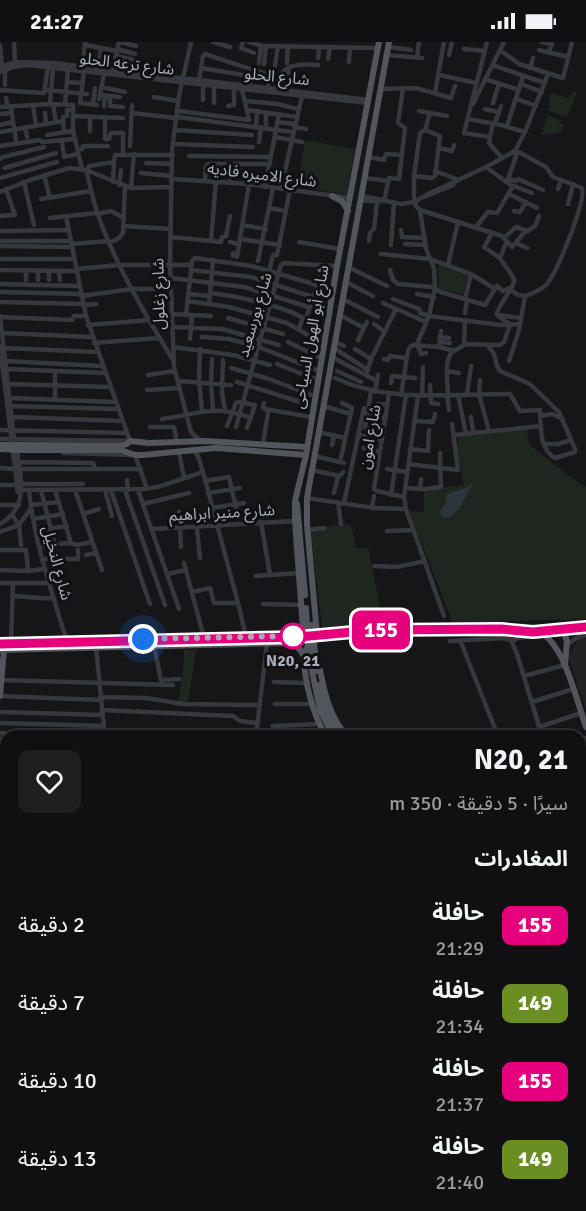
<!DOCTYPE html>
<html lang="ar">
<head>
<meta charset="utf-8">
<style>
  :root { --surface:#101012; --page:#1e1e20; --text:#f1f3f6; --muted:#9c9d9f; --line:#303032 }
  body { margin:0; font-family:Signika,"Noto Sans Arabic",sans-serif; background:var(--page); color:var(--text); direction:rtl; height:100vh; display:flex; flex-direction:column; font-size:22px; white-space:nowrap }
  * { box-sizing:border-box; margin:0 }
  p { font-size:20px; color:var(--muted) }
  .icon { flex:none; width:33px; height:33px; fill:none; stroke:currentColor; stroke-width:2; stroke-linecap:round; stroke-linejoin:round }
  .map { position:relative; flex:1; overflow:hidden; direction:ltr }
  .side { position:absolute; left:0px; top:688px; width:586px; height:482px; display:flex; flex-direction:column; background:var(--surface); border-radius:18px 18px 0 0; box-shadow:0 2px 4px #0004,0 0 0 2px var(--line); direction:rtl }
  .side>* { flex:none }
  .badge { padding:0 12px; border-radius:9px; font-size:21px; line-height:39px }
  .you { position:absolute; width:30px; height:30px; margin:-15px; border:4px solid #fff; border-radius:50%; background:#1a73e8; box-shadow:0 0 0 9px #1a73e833 }
  .map>.badge { position:absolute; translate:-50% -50%; box-shadow:0 0 0 3px #fff }
  h2 { padding:0 18px; font-size:22px; line-height:54px }
  .round { display:grid; place-items:center; flex:none; width:63px; height:63px; border-radius:12px; background:var(--page) }
  .overview { display:flex; align-items:center; justify-content:space-between; height:102px; padding:0 18px }
  h1 { font-size:28px; font-weight:700; line-height:45px }
  ul { padding:0; list-style:none }
  li { display:flex; align-items:center; gap:18px; height:78px; padding:0 18px }
  li div { flex:1 }
  li b { display:block; font-size:22px }
  li em { font-style:normal }
  li .badge { min-width:66px; font-weight:700; text-align:center }
  .status { display:flex; justify-content:space-between; align-items:center; height:42px; padding:0 30px; background:var(--surface); direction:ltr }
  .status svg { height:16px; fill:currentColor }
  .map>svg:first-child { display:block }
  .built { fill:#222225 }
  .green { fill:#1e261f }
  .water { fill:#2c353c }
  .lines { fill:none; stroke-linecap:round; stroke-linejoin:round }
  .minor { stroke:#37383d; stroke-width:4.5 }
  .major { stroke:#53555c; stroke-width:6 }
  .highway { stroke:#63666e; stroke-width:8 }
  .major-bridge { stroke:#53555c; stroke-width:6 }
  .line-casing { stroke:#fff; stroke-width:14 }
  .line { stroke:#e6007e; stroke-width:9 }
  .walk { stroke:#a8adb8; stroke-width:6; stroke-dasharray:0 10.8 }
  .stop-dot { fill:#fff; stroke:#e6007e; stroke-width:3 }
  .labels { text-anchor:middle; dominant-baseline:central; stroke-width:6; stroke-linejoin:round; paint-order:stroke }
  .street-label { font-size:16px; fill:#a8adb8; stroke:#111113 }
  .stop-label { font-size:16px; font-weight:bold; fill:#a8adb8; stroke:#111113 }
</style>
</head>
<body>
<div class="status"><b>21:27</b><svg viewBox="0 0 49 12"><path d="M0 12V9h3v3zM5 12V6h3v6zM10 12V3h3v9zM15 12V0h3v12zM26 1h20v11H26zM47 4h2v5h-2z"/></svg></div>
<div class="map">
<svg width="586" height="1169" viewBox="0 0 586 1169">
  <rect width="100%" height="100%" fill="#161618"/>
  <path class="built" d="M579,597H586V668L568,614Z"/>
  <path class="green" d="M573,49L577,50L567,76L548,68L551,51L569,56Z
    M547,73L559,78L560,81L564,82L561,90L541,93Z
    M305,98L355,107L347,153L297,144Z
    M438,222L468,232L463,253L439,246Z
    M527,387L529,402L573,437L586,445V577L453,581L409,469L424,470V447L464,443L457,408L459,392Z
    M351,482L356,507L368,506L384,584L322,585L310,486Z
    M184,608H196L188,661L178,660L183,628Z"/>
  <path class="water" d="M471,441L472,443L459,467L449,476L442,475L440,469L445,462L447,453C455,446 464,451 471,441Z"/>
  <g class="lines">
    <path class="minor" d="M14,0L15,20
      M120,0L136,4
      M191,0L179,54L172,108L170,222L174,325L191,390L201,399
      M213,0L230,5
      M243,0L241,6L254,11
      M249,0L263,4L378,6
      M487,0L464,91L490,95
      M542,0L552,2
      M0,3L2,24
      M85,3L117,9
      M388,5L411,8
      M117,7L135,12
      M464,7L484,9
      M500,8L519,22L563,36L572,0
      M539,8L568,15
      M549,10L552,0
      M387,13L422,16
      M449,13L452,0
      M116,14L134,18
      M417,15L419,0
      M318,16L319,5
      M328,17L330,5
      M349,20L350,6
      M259,21L261,4
      M287,21L288,4
      M264,22L266,4
      M492,23L545,41
      M0,25L15,20L53,21L369,58
      M82,25L85,1
      M201,26L243,33
      M530,26L533,16
      M98,27L101,6
      M84,29L80,61L97,63
      M113,29L119,0
      M0,30L13,25L28,23L368,61
      M439,33L477,41
      M485,37L519,48
      M199,39L203,14L205,12L272,34
      M67,40L83,41
      M521,42L542,50
      M5,43V28
      M203,43V58
      M214,44V61
      M250,44V35
      M101,45L125,50
      M267,46L274,30L278,4
      M242,47L249,78
      M276,47C281,22 295,21 318,23
      M381,47L416,46L451,56L455,44
      M0,48L44,51L48,25
      M46,48L87,52
      M285,48L289,27
      M435,51L444,0
      M100,53L120,55
      M110,54V64L123,65
      M154,55L178,59
      M6,56L8,65
      M99,57L104,32
      M517,57L536,64
      M245,59L278,62L298,67
      M493,61L499,42
      M50,62L53,26
      M53,62L56,80
      M65,62L68,27
      M473,62L504,0
      M33,63L36,84
      M93,63L95,46
      M104,64L105,53
      M228,64L234,63V46
      M0,65L50,62L73,63V89L82,127
      M11,65L13,80
      M485,67L498,70
      M247,68L297,75
      M179,69L249,78
      M419,69L447,74
      M45,71L46,82
      M132,71L176,76
      M0,72L12,71
      M67,74V68H73
      M73,74L123,76
      M63,75L64,90
      M178,75L293,90
      M468,77L501,83L525,90
      M278,80L295,82
      M493,81L489,101L502,116
      M495,81L501,64
      M0,83L13,80L16,98
      M507,84L523,34
      M256,85L257,69
      M294,85L306,87
      M25,86L27,95
      M266,86V71
      M176,88L252,93
      M90,89V75
      M0,90L63,79
      M47,93L73,89
      M275,95L302,100
      M105,97H109L111,91H123V113
      M105,97V76
      M62,99L64,115L78,112
      M259,100L261,85
      M175,102L253,105
      M0,104L40,98L42,100L75,97
      M130,104L132,63
      M439,106L452,109L454,103
      M77,107H82L83,104H108
      M189,114L271,115
      M368,115L384,118L386,112L402,113
      M0,117L3,115L44,105
      M146,121L172,122
      M486,125L509,142L532,151
      M5,126L56,111
      M230,126V140
      M86,128C90,143 93,158 98,173C116,224 145,272 173,318
      M88,129L89,124L114,120L115,113H173
      M435,129L459,138
      M141,131L171,134
      M44,133L50,156
      M414,134L432,136L435,134L440,94L425,88
      M0,136L57,120
      M365,136L389,139
      M171,137L249,142L350,156
      M508,137L516,139L518,137L543,148
      M508,137L516,114L515,109
      M205,138L206,124L208,122H269
      M24,140L34,183
      M113,140L114,120
      M119,143L121,128
      M265,145L279,72
      M131,146L134,112
      M281,147L302,54
      M558,147L561,138
      M0,150L30,138L69,126L86,128L131,146L171,145
      M509,152L537,166
      M362,154L401,162L414,160L428,152L486,125L515,109L525,90L548,32
      M424,155L453,143L456,139
      M41,157L91,149
      M361,158L379,160
      M384,159L389,136L399,137L405,86L398,81L403,46
      M568,162L573,142
      M269,166L286,169
      M420,168L502,194L512,205L523,192L535,184L539,174
      M514,169L520,170L526,160
      M97,172L111,169L124,176
      M0,174L15,173L6,147
      M50,176L97,171
      M242,183L266,187
      M123,184L171,187
      M475,186L488,170L497,171L513,144
      M401,188L402,195L425,196
      M0,189L69,188
      M492,191L484,205L500,216
      M171,195L221,200L222,195L226,194L230,174
      M504,196L516,185L528,189
      M240,197L280,203
      M0,199H71
      M211,199L216,139
      M369,199L370,191L374,187L377,160
      M507,199L500,216C504,223 511,230 514,237C516,244 500,260 497,271L499,275L511,283
      M230,200L239,202
      M299,200L340,207
      M109,201L119,196L123,191L125,145
      M516,201L527,206
      M72,202L108,199
      M405,202L426,203
      M391,203L394,160
      M0,204L72,205
      M381,212L430,217L471,232L465,257
      M233,214V211
      M237,215L249,142
      M0,217H75
      M258,219L273,146
      M448,223L458,180
      M348,225L387,244
      M76,227L119,223H192
      M0,228L77,229
      M191,228L251,235L313,255
      M390,228L393,238L398,242L432,245L441,250L485,263L495,247L471,232
      M26,229V238
      M38,229V238
      M49,229V238
      M59,229L60,238
      M269,229L273,213H277L290,148
      M171,236L244,245L309,265
      M346,240L373,254
      M0,242L79,244
      M495,247L497,244L503,249L510,246
      M511,248L518,253L525,254
      M0,250L81,252
      M210,251C232,253 284,264 303,276
      M189,252L210,254
      M417,252L434,255
      M81,254L132,247H171
      M343,257L378,275
      M393,257L419,267L420,271L429,274L501,283L520,282
      M188,259L229,265L287,281L324,302
      M0,260L83,262
      M383,261L426,280
      M209,262L213,218
      M84,263L96,262
      M465,271L467,258
      M172,272L211,274
      M186,273L192,219L195,216L252,224L317,243
      M340,273L364,286
      M497,273L521,276
      M0,274L14,396
      M0,275L72,278L74,274H86
      M228,276L283,292
      M374,282L385,290
      M88,283L149,278
      M172,285L222,287L279,303
      M299,286L303,276H306L324,223
      M2,291L92,295
      M202,295L229,297L259,305L319,329
      M440,295L449,296
      M190,297L192,273
      M358,298L367,280
      M288,300L321,316
      M335,300L344,304
      M440,300L450,301
      M94,301L159,296
      M415,303L439,305L454,309L466,302L500,303L504,300L510,283
      M464,303L465,279
      M0,304L18,450
      M418,304L421,312L426,311
      M173,305L233,313L270,323
      M439,305L441,289
      M4,306L97,310
      M334,306L368,328
      M200,307L199,339L202,369
      M355,307L371,317
      M332,315L377,339
      M212,317L211,341L213,368
      M384,317L388,318L390,314L406,316
      M223,318L222,351L225,368
      M5,319L102,324
      M509,319L519,288L525,254C532,251 540,249 546,243C557,231 586,160 582,146L553,135L546,125L515,108
      M277,322L317,338
      M231,326L266,336
      M7,327L105,331
      M55,329V357
      M337,329L361,340
      M447,329L459,331
      M148,333L175,329
      M366,333L371,317L396,267
      M335,336C390,362 451,351 510,352L520,369L540,368C541,385 539,407 555,416L575,410V407L559,370L530,342L500,329L497,324L494,312L488,304
      M269,337L314,354
      M480,338L479,352L489,389
      M178,339L231,343
      M237,340L313,364
      M391,341L392,334L415,336
      M8,342L110,345
      M430,343L431,361L438,362
      M147,348L180,346
      M371,349L365,386L384,390
      M375,350L378,333
      M389,352L374,447L377,449L404,455
      M401,353L408,308L411,304L417,302L429,274L435,246L434,226L426,207L420,168L416,164L414,155V134L420,91L425,88L430,71
      M447,353L449,368
      M448,353C448,338 443,321 453,308
      M458,353L466,392
      M467,353L471,324
      M418,354L404,455L406,467L444,574
      M422,354L423,325
      M10,356L115,360
      M264,361L263,365L265,367L311,375
      M378,362L388,363
      M11,364L118,367
      M323,364L351,372
      M372,374L386,376
      M541,374L552,372L563,377
      M12,375L122,379
      M471,375L473,391
      M162,377C200,372 213,362 251,376
      M414,379L433,380L435,372
      M227,384L236,361L239,360L255,363L247,386
      M150,385H174L177,400
      M236,385L281,223L284,221L337,224
      M0,388L127,391
      M318,390L345,396
      M358,393L382,398
      M454,393L541,384
      M0,397L130,399L86,274L66,174
      M263,401L268,371
      M544,402H558L571,398
      M332,403L334,393
      M364,406L380,410
      M410,407L428,409L429,388
      M193,408L198,414L203,430L238,561L246,595
      M179,410L184,436
      M63,411L135,413L147,447
      M314,414L344,421
      M18,420L93,421L95,427
      M340,420L352,366L342,361
      M408,422L458,428L452,382
      M0,426L15,427
      M19,427H141
      M387,427L407,430
      M311,428L340,434L343,430
      M127,438L128,448
      M205,439L229,435L237,470
      M20,442H83
      M0,443H18
      M405,446L426,447L441,445L440,411
      M420,447L421,437
      M17,448L143,447L158,445L203,430
      M29,448C34,500 52,550 67,600
      M41,448L55,503
      M55,448L71,501
      M75,448L102,528
      M105,448L112,474
      M111,448L150,562
      M125,448L165,563
      M138,448L179,567
      M208,451L240,446
      M334,451L338,434
      M391,453L406,353
      M307,456L374,466L406,467
      M338,460L341,482
      M344,461L364,366
      M143,462L189,451
      M0,463H19
      M31,463L59,460
      M212,466L244,461
      M372,466L374,454
      M195,468L200,516
      M179,470L181,505
      M83,472L99,467
      M214,473L260,468L269,469
      M13,474L19,483L21,503
      M33,477L63,472
      M261,480L270,533
      M0,482C30,465 21,433 16,405
      M152,487L295,479
      M307,488L324,486
      M36,489L67,484
      M387,489L414,488
      M0,490L19,483L31,466
      M39,504L69,501L77,503L92,500
      M0,508H26L28,529
      M86,513L96,511
      M42,517H78V508
      M184,521L204,596
      M374,524L397,525L425,519
      M0,528L27,529L45,527
      M167,532L186,528
      M256,534L299,531
      M0,541H49
      M192,550L210,546L214,561H238
      M12,554C27,554 39,557 53,556
      M263,562L302,563
      M562,586L586,585
      M460,598L498,694
      M450,599L504,596L511,598L517,612L542,694
      M512,599L518,596L532,594L533,590
      M11,601L13,541
      M154,604L162,643
      M566,604L576,596L586,593
      M96,605L104,686
      M524,634L565,623
      M1,638L173,643
      M161,638L179,637
      M274,640L308,641
      M0,654L101,658
      M100,655L146,656L183,662L259,663
      M532,660L573,647
      M275,662H312
      M102,668L233,674L240,679L257,681
      M0,670L103,673
      M0,681L104,684
      M539,685L581,671
      M104,689L256,692
      M0,691L105,694
      M256,694L267,601
      M274,694L273,684L319,682
      M580,698L586,696
      M580,719L586,717
      M580,743L586,739
      M580,767L586,773
      M580,814L586,820
      M580,856L586,862
      M0,932L6,931
      M580,962L586,961
      M0,967L6,990
      M580,985L586,999
      M580,1006H586
      M580,1022L586,1021
      M580,1032L586,1031
      M580,1054H581
      M580,1065L586,1064
      M580,1073L586,1071
      M580,1088L586,1086
      M0,1111V1112
      M0,1131L6,1128
      M0,1154L6,1150
      M0,1163L6,1160
      M580,1163L584,1162L586,1166
      M54,1164L56,1169
      M291,1164L307,1169
      M359,1164L360,1169
      M369,1164V1169
      M382,1164V1169
      M426,1164V1165
      M547,1164L549,1169
      M321,1165L329,1164
      M230,1166H266
      M398,1166L421,1167
      M437,1166H472
      M421,1168L429,1169
      M480,1168L493,1164
      M129,1169L140,1164
      M168,1169L176,1166
      M201,1169L213,1164
      M317,1169V1164
      M389,1169L390,1164
      M521,1169L528,1166
      M555,1169L574,1164"/>
    <path class="major" d="M332,154L342,159L348,169
      M21,403L121,404L127,402L130,399L149,401L205,399L307,405
      M21,408H121L135,413H143L216,406L306,413
      M297,462L305,553
      M306,566L307,584
      M540,590C566,605 576,658 586,685
      M314,593L374,588L501,587L533,590L562,586L567,599L565,623
      M299,595L302,592L303,587L295,479V459L306,413L337,224L379,0
      M0,602L301,594
      M0,608L283,601C293,601 301,605 304,616
      M316,626L320,628C325,653 330,676 347,694
      M312,629L320,668L333,694
      M318,643L328,674L341,694
      M0,654L4,608
      M326,694C314,676 300,629 306,608C308,601 313,597 317,592L307,482V456L389,0
      M0,698L1,710
      M1,709L6,762
      M2,759L6,788
      M1,784L3,801
      M3,806L6,823
      M580,891L586,896
      M580,900L586,904
      M580,909L586,914
      M0,987L6,1009
      M0,1087L6,1109
      M22,1164L24,1169
      M50,1164L51,1169
      M104,1164L106,1169
      M111,1164L112,1169"/>
    <path class="highway" d="M0,1010L6,1031
      M0,1070L6,1091
      M27,1164L28,1169
      M44,1164L45,1169"/>
    <path class="major-bridge" d="M0,403H21
      M0,407L21,408
      M312,583L317,629
      M307,584L312,629"/>
  </g>
  <g class="lines">
    <g class="line-casing">
      <path id="line" d="M0,602L299,595L374,588L501,587L533,590L586,585"/>
    </g>
    <use href="#line" class="line"/>
    <path class="walk" d="M143,597L293,594"/>
  </g>
  <circle class="stop-dot" cx="293" cy="594" r="12"/>
  <g class="labels">
    <g class="street-label">
      <text transform="translate(127 22) rotate(7)">شارع ترعه الحلو</text>
      <text transform="translate(277 35) rotate(6)">شارع الحلو</text>
      <text transform="translate(262 133) rotate(7)">شارع الاميره فاديه</text>
      <text transform="translate(159 252) rotate(-91)">شارع زغلول</text>
      <text transform="translate(255 273) rotate(-74)">شارع بورسعيد</text>
      <text transform="translate(311 295) rotate(-80)">شارع أبو الهول السياحى</text>
      <text transform="translate(370 395) rotate(-80)">شارع امون</text>
      <text transform="translate(222 471) rotate(-3)">شارع منير ابراهيم</text>
      <text transform="translate(57 521) rotate(75)">شارع النخيل</text>
    </g>
    <g class="stop-label">
      <text x="293" y="619">N20, 21</text>
    </g>
  </g>
</svg>
<div class="you" style="left:143px;top:597px"></div>
<b class="badge" style="left:381px;top:588px;background:#e6007e;color:#fff">155</b>
<section class="side">
<div class="overview"><div><h1>N20, 21</h1><p>سيرًا · 5 دقيقة · 350 m</p></div><a class="round"><svg class="icon" aria-label="heart" viewBox="0 0 24 24"><path d="M12 20l-8-8c-3-5 5-10 8-4 3-6 11-1 8 4z"/></svg></a></div>
<h2>المغادرات</h2>
<ul>
<li><span class="badge" style="background:#e6007e;color:#fff">155</span><div><b>حافلة</b><p>21:29</p></div><em>2 دقيقة</em></li>
<li><span class="badge" style="background:#6b8e23;color:#fff">149</span><div><b>حافلة</b><p>21:34</p></div><em>7 دقيقة</em></li>
<li><span class="badge" style="background:#e6007e;color:#fff">155</span><div><b>حافلة</b><p>21:37</p></div><em>10 دقيقة</em></li>
<li><span class="badge" style="background:#6b8e23;color:#fff">149</span><div><b>حافلة</b><p>21:40</p></div><em>13 دقيقة</em></li>
</ul>
</section>
</div>
</body>
</html>
